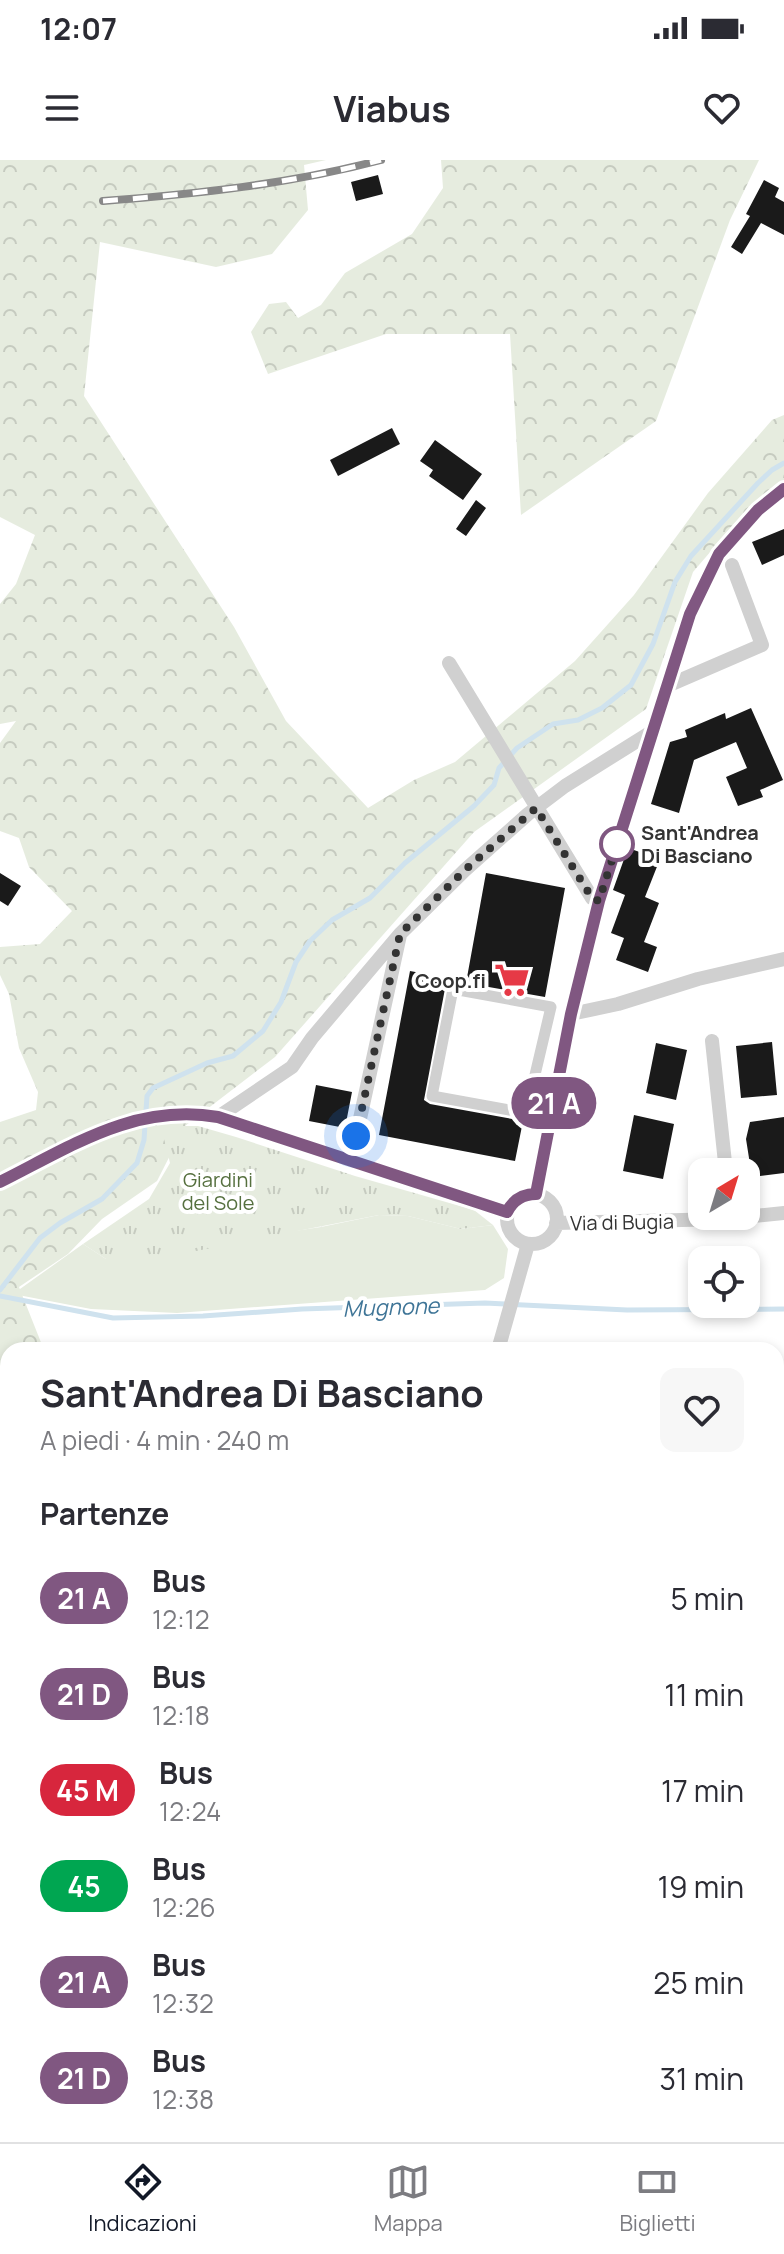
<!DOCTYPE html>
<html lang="it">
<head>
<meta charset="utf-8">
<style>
  :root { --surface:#fff; --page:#f7f7f7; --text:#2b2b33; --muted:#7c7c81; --line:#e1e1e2; --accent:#111827 }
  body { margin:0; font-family:Manrope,sans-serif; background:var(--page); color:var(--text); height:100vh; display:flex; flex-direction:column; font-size:30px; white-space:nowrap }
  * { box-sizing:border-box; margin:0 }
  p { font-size:26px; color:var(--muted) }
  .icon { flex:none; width:44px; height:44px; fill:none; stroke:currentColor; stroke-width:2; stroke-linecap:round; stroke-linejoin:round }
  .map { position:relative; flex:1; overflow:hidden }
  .drawer { position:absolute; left:0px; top:1182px; width:784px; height:800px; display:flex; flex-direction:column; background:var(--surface); border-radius:24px 24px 0 0; box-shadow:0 4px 12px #0003 }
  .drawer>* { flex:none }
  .badge { padding:0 16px; border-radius:26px; font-size:28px; line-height:52px }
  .needle { width:52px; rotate:38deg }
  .buttons { position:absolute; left:688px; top:998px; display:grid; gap:16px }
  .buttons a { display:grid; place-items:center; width:72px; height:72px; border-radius:16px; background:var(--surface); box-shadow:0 4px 12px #0003; font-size:40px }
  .you { position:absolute; width:40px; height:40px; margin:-20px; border:6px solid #fff; border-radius:50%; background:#1a73e8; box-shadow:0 0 0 12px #1a73e833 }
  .map>.badge { position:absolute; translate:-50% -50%; box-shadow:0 0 0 4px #fff }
  h2 { padding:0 40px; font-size:30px; line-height:72px }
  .round { display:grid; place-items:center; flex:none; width:84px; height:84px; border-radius:16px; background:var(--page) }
  .overview { display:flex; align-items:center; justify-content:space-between; height:136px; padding:0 40px }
  h1 { font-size:38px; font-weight:700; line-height:60px }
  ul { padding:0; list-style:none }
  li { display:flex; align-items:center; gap:24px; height:96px; padding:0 40px }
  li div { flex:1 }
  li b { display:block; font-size:30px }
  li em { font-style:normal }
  li .badge { min-width:88px; font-weight:700; text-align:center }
  .status { display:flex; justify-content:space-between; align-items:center; height:56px; padding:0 40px; background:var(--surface); direction:ltr }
  .status svg { height:22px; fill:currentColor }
  header { display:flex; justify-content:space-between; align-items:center; height:104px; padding:0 40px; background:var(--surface); font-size:36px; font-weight:700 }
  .tabs { display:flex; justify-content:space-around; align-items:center; height:112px; border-top:2px solid var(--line); background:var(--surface); font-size:22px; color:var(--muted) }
  .tabs a { display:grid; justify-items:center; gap:4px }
  .tabs .active { color:var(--accent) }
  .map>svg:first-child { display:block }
  .grass { fill:#e6ecdf }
  .forest { fill:url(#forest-crowns) }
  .park { fill:url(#park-tufts) }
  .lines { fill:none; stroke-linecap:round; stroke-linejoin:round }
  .stream { stroke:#cfe2ee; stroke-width:5 }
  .building { fill:#1a1a1a }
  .pedestrian { stroke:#d0d0d0; stroke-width:11 }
  .minor { stroke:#d0d0d0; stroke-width:14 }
  .primary { stroke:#ababab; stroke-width:24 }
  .rail-casing { stroke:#888; stroke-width:8 }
  .rail { stroke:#fff; stroke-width:5; stroke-dasharray:15; stroke-linecap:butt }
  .line-casing { stroke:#fff; stroke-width:18 }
  .line { stroke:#805781; stroke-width:12 }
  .walk { stroke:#333; stroke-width:8; stroke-dasharray:0 14.4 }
  .stop-dot { fill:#fff; stroke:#805781; stroke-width:4 }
  .labels { text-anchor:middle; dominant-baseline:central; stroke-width:8; stroke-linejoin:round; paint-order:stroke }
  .stop-label { font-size:20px; font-weight:bold; fill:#333; stroke:#fff; text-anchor:start }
  .poi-label { font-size:20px; font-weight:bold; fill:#333; stroke:#fff; text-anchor:end }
  .park-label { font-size:20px; fill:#56703f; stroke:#fff }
  .street-label { font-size:20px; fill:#333; stroke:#fff }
  .water-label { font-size:22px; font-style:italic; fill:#3f7597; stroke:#fff }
</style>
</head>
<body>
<div class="status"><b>12:07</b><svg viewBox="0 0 49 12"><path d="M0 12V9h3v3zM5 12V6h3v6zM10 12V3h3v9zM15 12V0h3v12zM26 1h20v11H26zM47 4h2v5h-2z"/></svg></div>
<header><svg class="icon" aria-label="menu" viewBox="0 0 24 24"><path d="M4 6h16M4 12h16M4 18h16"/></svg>Viabus<svg class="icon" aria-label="heart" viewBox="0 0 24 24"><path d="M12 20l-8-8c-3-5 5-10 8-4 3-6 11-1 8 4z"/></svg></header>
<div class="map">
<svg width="784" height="1982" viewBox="0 0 784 1982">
  <defs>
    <pattern id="forest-crowns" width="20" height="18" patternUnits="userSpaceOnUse" patternTransform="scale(2)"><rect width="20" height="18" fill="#e6ecdf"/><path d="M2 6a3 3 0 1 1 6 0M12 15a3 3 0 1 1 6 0" fill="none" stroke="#c6cbc0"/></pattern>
    <pattern id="park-tufts" width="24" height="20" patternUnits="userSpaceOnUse" patternTransform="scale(2)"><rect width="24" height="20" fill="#e6ecdf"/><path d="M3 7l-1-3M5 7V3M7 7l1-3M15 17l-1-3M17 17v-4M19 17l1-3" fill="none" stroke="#c6cbc0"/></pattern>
  </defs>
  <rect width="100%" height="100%" fill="#fff"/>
  <path class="grass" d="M379,1055L408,1056L461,1069L493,1065L508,1089L504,1118L485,1130L177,1153L91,1149L13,1134L83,1084L106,1099L321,1067Z"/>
  <path class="forest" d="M0,0H326L304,5L308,50L272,94L216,107L100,82L84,236L234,467L286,561L368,648L414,620L455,602L575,501L634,435L708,333L772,260L784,255V323L748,348L693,412L646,549L474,672L275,897L185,966L157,1021L102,1059L68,1094L19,1127L44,1190H8V1264L0,1268V962L36,950L38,932L19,888L9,834L0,815V787L40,784L72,751L29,707L19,678L0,671V583L16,561L0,564V444L16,424L35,375L0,357Z
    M441,0H759L730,60L656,261L521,355L510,174H386L268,214L251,172L269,144L286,142L298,158L321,145L345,113L412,74L443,28Z
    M8,1644V1745H0V1646Z"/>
  <path class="park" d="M161,966H198L236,977L355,1016L474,1050L493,1065L461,1069L408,1056L379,1055L150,1100L106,1099L83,1084L149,1039L170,1003Z"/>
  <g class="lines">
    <path class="stream" d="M0,1130L40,1078L60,1063L102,1039L137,1003L144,980L147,936L153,928L207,903L233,896L263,871L281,842L296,802L310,781L332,760L370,738L405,703L474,646L494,625L499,608L517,588L553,564L578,560L602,548L631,525L653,484L675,422L691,396L758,323L772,310L784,303
      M0,1136L113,1158L203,1156L302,1149L485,1143L627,1150L784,1149
      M480,1974L488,1982"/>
  </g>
  <path class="building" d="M378,15L383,34L356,41L351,22Z
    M764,20L779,28L775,37L784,42V75L761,63L742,94L731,87L750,56L746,54Z
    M392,268L400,284L338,316L330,300Z
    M435,280L482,314L463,340L429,316L433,310L420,301Z
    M476,340L486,348L466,376L456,369Z
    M784,369V395L762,405L752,382Z
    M751,548L783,620L760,630L763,637L738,646L726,617L747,608L736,582L694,600L679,653L651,644L670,582L687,577L685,570L725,553L726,559Z
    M628,688L660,699L645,737L659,743L644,782L657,787L648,812L616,800L624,778L611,773L625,735L613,730Z
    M0,713L21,726L8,746L0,741Z
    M486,713L565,728L545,837L466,823Z
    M410,811L447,818L424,940L430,944L523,961L515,1001L379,975Z
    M772,882L777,935L741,938L736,886Z
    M656,883L687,890L676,940L646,933Z
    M316,925L352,932L345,968L309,961Z
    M634,955L674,964L663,1019L623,1011Z
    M784,957V1013L752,1017L746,979L750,962Z"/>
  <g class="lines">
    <path class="pedestrian" d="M453,829L551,847L526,953L432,936Z"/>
    <path class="minor" d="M449,503L592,738L599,741
      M667,526L762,485L732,405
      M571,854L618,844L698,819L784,799
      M712,881L726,1012
      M218,957L292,907L312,878L400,774L465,710L528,654L565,626L653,571
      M351,1000L400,775
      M0,1022C71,986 135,943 218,957L507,1052
      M536,1034L571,854L599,741L690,454L719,394L758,350L784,329
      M507 1059a25 25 0 1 1 50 0a25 25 0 1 1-50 0Z
      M556,1063L724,1059L784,1053
      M498,1190L528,1084
      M776,1230L784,1229
      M776,1271H784
      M0,1332L8,1329
      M0,1520L8,1517
      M664,1982V1974"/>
    <path class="primary" d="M776,1325H784
      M0,1463L8,1462"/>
    <g class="rail-casing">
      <path id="rail" d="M103,41C196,34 291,24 381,0
        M776,1377L784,1373
        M0,1625L8,1622"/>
    </g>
    <use href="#rail" class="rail"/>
  </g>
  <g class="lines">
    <g class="line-casing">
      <path id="line" d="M0,1022C72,986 135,943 218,957L507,1052C513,1040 522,1034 536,1034L571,854L599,741L690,454L719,394L758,350L784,329"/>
    </g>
    <use href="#line" class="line"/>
    <path class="walk" d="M356,976L400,774L465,710L536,648L592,738L599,741L617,684"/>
  </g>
  <defs>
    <g id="supermarket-bare" transform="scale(2.76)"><path d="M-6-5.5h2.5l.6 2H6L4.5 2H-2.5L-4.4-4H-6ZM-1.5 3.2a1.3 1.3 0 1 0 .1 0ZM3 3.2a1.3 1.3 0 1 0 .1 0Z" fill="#e63946" stroke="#fff" stroke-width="2.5" paint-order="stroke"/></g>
  </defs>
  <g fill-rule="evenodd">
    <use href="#supermarket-bare" x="512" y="820"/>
  </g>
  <circle class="stop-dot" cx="617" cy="684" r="16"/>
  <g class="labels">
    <g class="stop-label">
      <text x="641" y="672">Sant'Andrea<tspan x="641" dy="23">Di Basciano</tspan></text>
    </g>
    <g class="poi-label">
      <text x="486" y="820">Coop.fi</text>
    </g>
    <g class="park-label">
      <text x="218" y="1019">Giardini<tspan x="218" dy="23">del Sole</tspan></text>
    </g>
    <g class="street-label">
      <text transform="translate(622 1062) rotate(-1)">Via di Bugia</text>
    </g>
    <g class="water-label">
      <text transform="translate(391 1147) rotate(-2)">Mugnone</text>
    </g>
  </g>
</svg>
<div class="buttons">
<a><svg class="needle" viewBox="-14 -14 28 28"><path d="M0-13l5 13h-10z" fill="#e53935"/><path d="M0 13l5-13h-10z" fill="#7c7c81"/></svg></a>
<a><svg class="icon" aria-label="locate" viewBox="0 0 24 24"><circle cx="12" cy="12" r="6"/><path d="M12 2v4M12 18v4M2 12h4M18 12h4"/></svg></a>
</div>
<div class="you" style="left:356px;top:976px"></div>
<b class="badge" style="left:554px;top:943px;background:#805781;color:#fff">21 A</b>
<section class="drawer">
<div class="overview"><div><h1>Sant'Andrea Di Basciano</h1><p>A piedi · 4 min · 240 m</p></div><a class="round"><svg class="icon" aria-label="heart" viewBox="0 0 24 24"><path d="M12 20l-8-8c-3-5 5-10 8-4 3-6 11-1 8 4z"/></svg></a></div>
<h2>Partenze</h2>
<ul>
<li><span class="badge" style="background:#805781;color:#fff">21 A</span><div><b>Bus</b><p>12:12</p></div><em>5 min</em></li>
<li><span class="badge" style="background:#805781;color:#fff">21 D</span><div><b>Bus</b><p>12:18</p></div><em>11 min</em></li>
<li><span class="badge" style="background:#d7263d;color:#fff">45 M</span><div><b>Bus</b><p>12:24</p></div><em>17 min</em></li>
<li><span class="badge" style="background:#00a651;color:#fff">45</span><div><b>Bus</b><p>12:26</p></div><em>19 min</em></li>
<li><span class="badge" style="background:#805781;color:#fff">21 A</span><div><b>Bus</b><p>12:32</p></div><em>25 min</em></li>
<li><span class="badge" style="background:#805781;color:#fff">21 D</span><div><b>Bus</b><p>12:38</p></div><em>31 min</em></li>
</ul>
</section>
</div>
<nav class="tabs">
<a class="active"><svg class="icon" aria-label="directions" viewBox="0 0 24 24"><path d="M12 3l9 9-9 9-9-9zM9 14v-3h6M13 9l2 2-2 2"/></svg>Indicazioni</a>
<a><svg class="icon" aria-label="map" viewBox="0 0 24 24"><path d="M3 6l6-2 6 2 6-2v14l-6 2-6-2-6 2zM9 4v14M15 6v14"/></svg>Mappa</a>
<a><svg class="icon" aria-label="tickets" viewBox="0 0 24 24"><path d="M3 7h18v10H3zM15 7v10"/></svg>Biglietti</a>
</nav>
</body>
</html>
